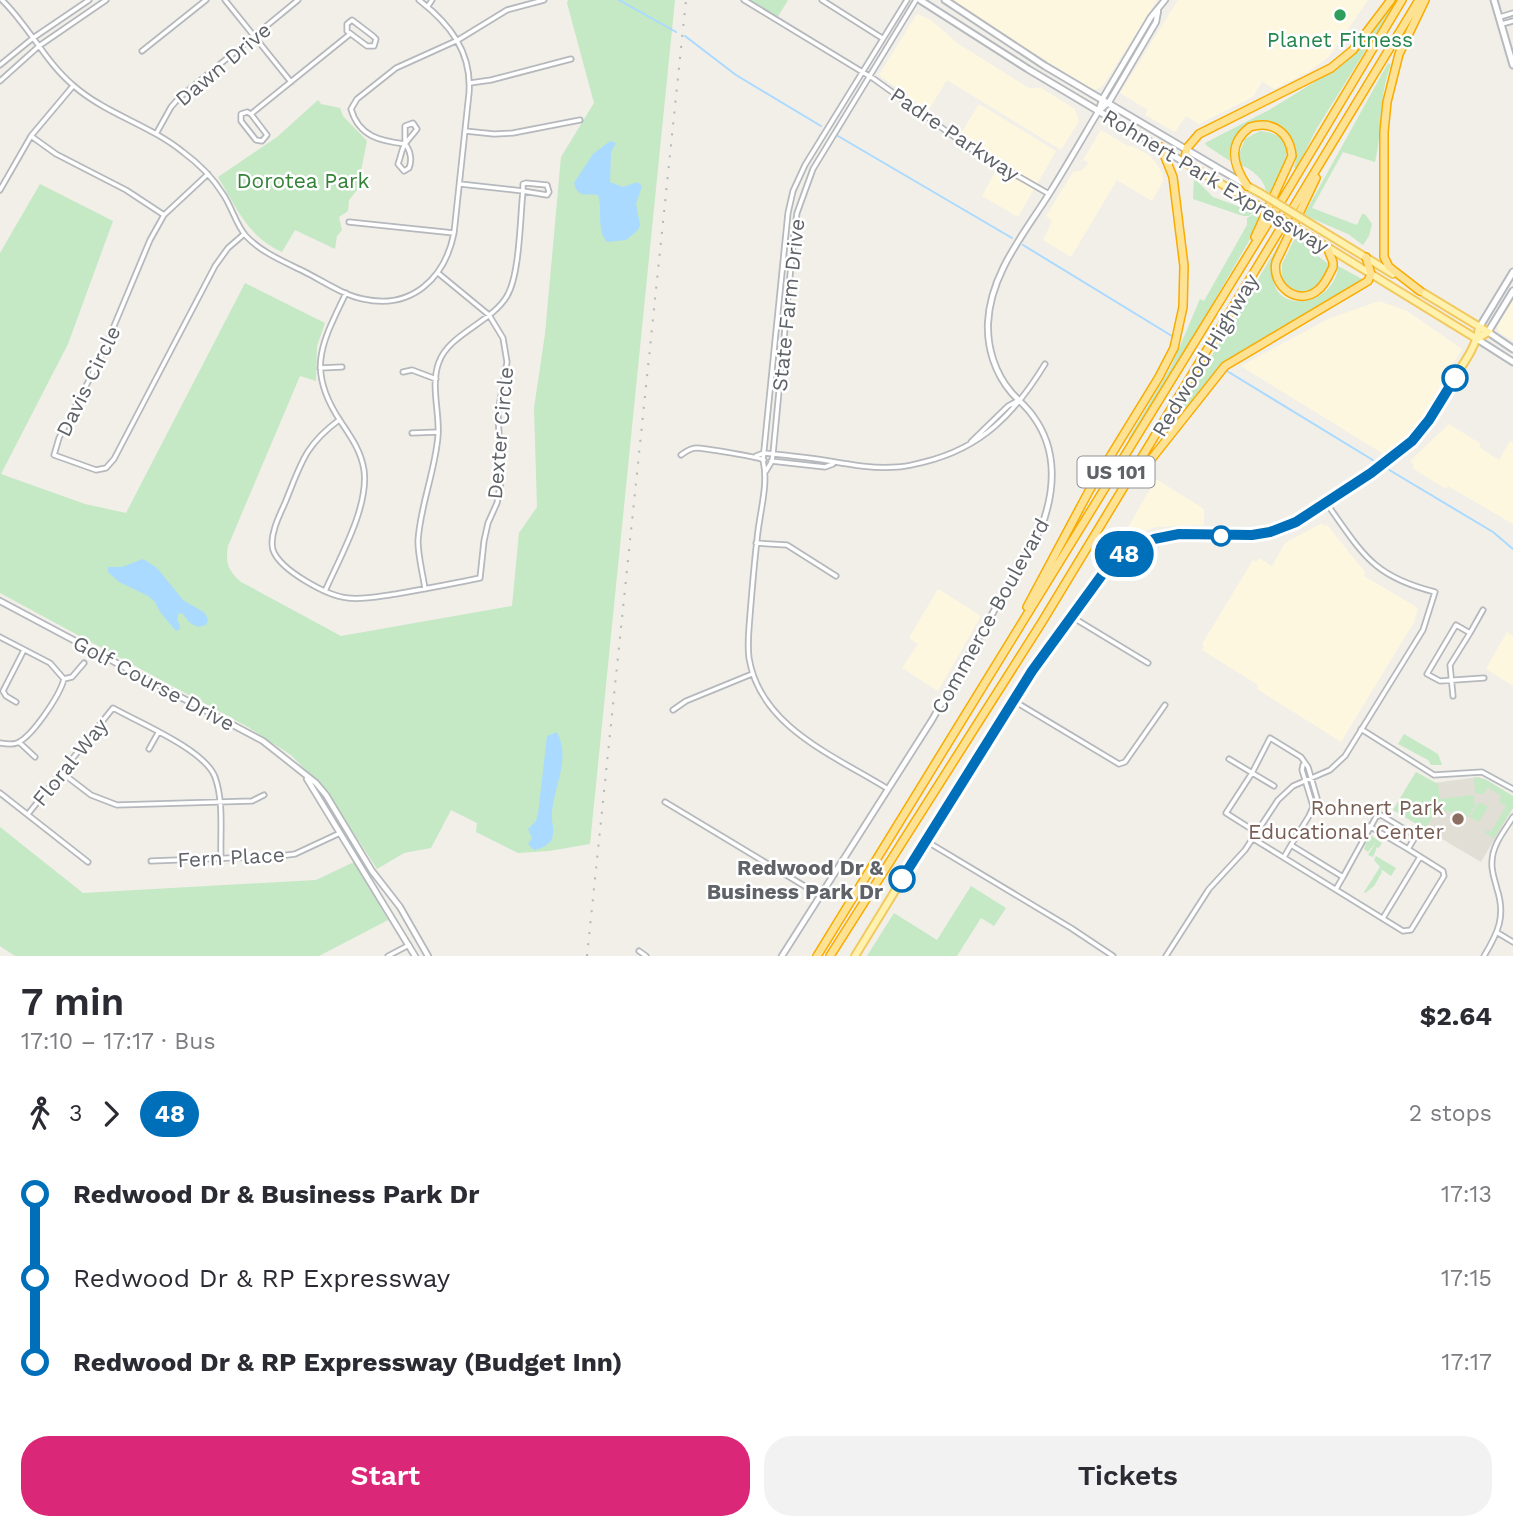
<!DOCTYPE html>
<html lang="en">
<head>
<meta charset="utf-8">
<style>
  :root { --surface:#fff; --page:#f2f2f3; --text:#2b2b33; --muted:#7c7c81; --accent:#db2777 }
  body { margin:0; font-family:"Work Sans",sans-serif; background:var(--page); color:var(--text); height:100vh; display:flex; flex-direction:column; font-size:26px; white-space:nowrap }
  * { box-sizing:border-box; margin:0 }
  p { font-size:23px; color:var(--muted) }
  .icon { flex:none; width:38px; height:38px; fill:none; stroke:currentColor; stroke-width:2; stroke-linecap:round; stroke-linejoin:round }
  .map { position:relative; height:956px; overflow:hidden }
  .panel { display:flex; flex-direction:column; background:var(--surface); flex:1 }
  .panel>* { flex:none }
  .badge { padding:0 14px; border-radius:23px; font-size:24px; line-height:46px }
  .map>.badge { position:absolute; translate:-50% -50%; box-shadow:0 0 0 4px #fff }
  .legs { display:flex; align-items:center; gap:10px; height:77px; padding:0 21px; font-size:23px }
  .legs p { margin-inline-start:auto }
  .summary { display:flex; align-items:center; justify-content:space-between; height:119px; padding:0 21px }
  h1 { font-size:38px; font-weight:600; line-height:52px }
  .action { display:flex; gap:14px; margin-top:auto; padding:14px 21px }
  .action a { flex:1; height:80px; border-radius:28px; background:var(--accent); color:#fff; font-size:28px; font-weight:600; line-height:80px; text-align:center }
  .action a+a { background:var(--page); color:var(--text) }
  ul { padding:0 21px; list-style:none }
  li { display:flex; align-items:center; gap:24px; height:84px; font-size:26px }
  li i { display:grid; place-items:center; width:10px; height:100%; margin:0 9px; background:currentColor }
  li i::after { content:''; width:18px; height:18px; margin:-9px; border:5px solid; border-radius:50%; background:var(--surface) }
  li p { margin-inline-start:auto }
  li:first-child i { background:linear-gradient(#0000 50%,currentColor 0) }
  li:last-child i { background:linear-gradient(currentColor 50%,#0000 0) }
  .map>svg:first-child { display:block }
  .commercial { fill:#fef7e0 }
  .education { fill:#e1ded6 }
  .green { fill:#c5e8c5 }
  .water { fill:#aadaff }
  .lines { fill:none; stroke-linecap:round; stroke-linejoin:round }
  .stream { stroke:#aadaff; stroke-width:2 }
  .minor-casing { stroke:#b5b8bc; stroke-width:7 }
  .tertiary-casing { stroke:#b5b8bc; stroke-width:8 }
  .secondary-casing { stroke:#b6babf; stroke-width:9 }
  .primary-casing { stroke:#f2c960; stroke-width:10 }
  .motorway-casing { stroke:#f9ab00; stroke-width:10 }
  .minor { stroke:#fff; stroke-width:3.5 }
  .tertiary { stroke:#fff; stroke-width:4.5 }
  .secondary { stroke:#fff; stroke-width:5 }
  .primary { stroke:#fff2af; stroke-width:6 }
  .motorway { stroke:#fde293; stroke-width:7 }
  .rail { stroke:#b6b7b8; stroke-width:2; stroke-dasharray:2 9; stroke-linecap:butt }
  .primary-bridge-casing { stroke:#f2c960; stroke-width:10; stroke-linecap:butt }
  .primary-bridge { stroke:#fff2af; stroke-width:6 }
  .line-1-casing { stroke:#fff; stroke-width:16 }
  .line-1 { stroke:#006fba; stroke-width:10 }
  .leisure-dot { fill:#2e9e5b; stroke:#fff; stroke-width:2.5 }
  .stop-1-dot { fill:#fff; stroke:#006fba; stroke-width:3.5 }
  .education-dot { fill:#8d6e63; stroke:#fff; stroke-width:2.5 }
  .labels { text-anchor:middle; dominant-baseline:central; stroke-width:5; stroke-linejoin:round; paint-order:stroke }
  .shield { fill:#fff; stroke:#8f9295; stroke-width:2 }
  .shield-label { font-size:19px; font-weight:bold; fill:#5f6368 }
  .leisure-label { font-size:21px; fill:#27864d; stroke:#fff }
  .street-label { font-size:21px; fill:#5f6368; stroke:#fff }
  .park-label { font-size:21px; fill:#348238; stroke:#fff }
  .education-label { font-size:21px; fill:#785e54; stroke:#fff; text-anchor:end }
  .stop-label { font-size:21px; font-weight:bold; fill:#5f6368; stroke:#fff; text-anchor:end }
</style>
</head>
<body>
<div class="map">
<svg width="1513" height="956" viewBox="0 0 1513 956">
  <rect width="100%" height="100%" fill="#f1efe8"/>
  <path class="commercial" d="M953,0H1157L1102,87L1094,90L1008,37Z
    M1178,0H1368L1329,57L1308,72L1274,89L1262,81L1253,97L1199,124L1186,116L1175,132L1145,115L1148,110L1120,93Z
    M917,14L931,20L957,43L1029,88H1041L1075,109L1079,121L1061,150L947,80L928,111L879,75Z
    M979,104L1056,151L1018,217L982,196L1000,163L960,135Z
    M1101,130L1128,146H1132L1149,155L1156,163L1163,174V181L1152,201L1117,180L1071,257L1043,240L1052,221L1046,216L1073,172L1082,170L1087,165L1088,162L1083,160Z
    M1513,299V341L1500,333L1497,327Z
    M1379,301L1407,311L1462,349L1414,430L1385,455L1241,366L1328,319Z
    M1449,424L1481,444L1479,447L1499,460L1510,441L1513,443V524L1448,486L1446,489L1412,468L1414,465L1410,461Z
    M1156,479L1204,509V525L1155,527L1139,534L1126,544L1125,536L1127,529Z
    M1322,523L1324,526L1327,525L1365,572L1364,576L1418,608L1414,622L1341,742L1257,689L1258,685L1202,650L1204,646L1202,644L1253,560L1256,562L1259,558L1272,566L1285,543Z
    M938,589L981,616L938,691L902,668L918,644L909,638Z
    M1507,632L1513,636V686L1486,669Z"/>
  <path class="education" d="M1416,772L1434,783L1479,777L1513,796V808L1481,862L1393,810Z"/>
  <path class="green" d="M568,0H675L590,844L549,851L518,853L476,832L477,823L451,810L431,848L404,853L377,869L327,792L291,755L248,727L0,593V253L40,184L113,221L68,344L1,474L85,504L126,513L245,283L325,323L317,346L316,381L300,376L228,546C225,562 228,571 241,582L341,636L512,606L519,533L537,507L534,408L545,334L561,157L594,103L567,3Z
    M749,0H788L777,18Z
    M1394,0H1397L1317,128L1296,169L1294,168C1299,152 1294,138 1280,127L1243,129L1232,144L1230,161L1207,146L1205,143L1269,110L1339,67L1353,55Z
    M1388,63L1391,65C1378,96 1383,130 1375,162L1343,152L1312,208L1357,225L1362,214H1365L1372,224L1369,236L1363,245L1348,234L1304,215Z
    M318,100L321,104L340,108L343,116L367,141L357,190L349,200L348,211L339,217L342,230L337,236L335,249L295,230L282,252C248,237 236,207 218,177L277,137Z
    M1260,131C1304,135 1283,170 1271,195L1266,191C1265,180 1250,167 1239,165L1238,157L1245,139Z
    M1194,178L1213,197L1254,212L1249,216H1243L1193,199Z
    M1255,213L1262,217L1252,236L1132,441L1128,439L1171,367L1200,299L1204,301L1247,225V218Z
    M1295,238L1305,243L1304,246L1330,265C1319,291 1306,303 1282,281V264Z
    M1281,241L1283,242C1280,252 1273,264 1273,274C1273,317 1336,305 1338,266L1362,279L1358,284L1221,364L1186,408L1182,405Z
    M1404,734L1438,754L1442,765H1431L1428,760L1398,744Z
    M1416,772L1438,784L1440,799L1473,795L1475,806L1468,817L1461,819L1447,810L1445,813L1437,809L1425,829L1393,810Z
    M1474,777L1485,779L1513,796V808L1494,838L1485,833L1487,830L1491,832L1506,806L1499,802L1501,796L1488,787L1484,794L1475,793Z
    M1479,802L1488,807L1479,822L1470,817Z
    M0,827L83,893L316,880L354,862L388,920L319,956H15L0,946Z
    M1369,834L1382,843L1379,848L1377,847L1373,857L1368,855L1376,842L1368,852L1364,849Z
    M1376,856L1396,868L1391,876L1381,869L1382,872L1374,886L1365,893L1364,892L1380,867L1374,860Z
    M971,886L1006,908L994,926L981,918L957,956H867L894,913L937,940Z"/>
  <path class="water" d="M610,141L616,143L611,152L610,182L623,187L637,182L642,186L636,204L640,225L638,230L626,240L607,242C596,229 603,211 598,195C586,193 578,199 574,183L593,154Z
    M143,559L157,568L183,600L205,613L208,620L206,625L198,627L190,623L182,613L178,614L177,620L180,625V629L176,631L160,612L155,602L148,596L119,582L108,572V567H122Z
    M557,732C571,759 554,785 552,812C551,821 555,830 552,839C549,845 540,849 534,850L528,844L532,838L528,829L536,821L538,814L547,736Z"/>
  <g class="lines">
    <path class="stream" d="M619,0L676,32
      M685,36L736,75L821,126
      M838,136L1012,238
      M1023,245L1172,336
      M1227,371L1381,465
      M1386,468L1493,532L1513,549"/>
    <g class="minor-casing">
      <path id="minor" d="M2,0C29,26 45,62 74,86C106,114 150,125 183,152C198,163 213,178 223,194C232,207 236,225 246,236C262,253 285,262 305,272C323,281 343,295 363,299C412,310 445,278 454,233L469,93C472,52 450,24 419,0
        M225,0L291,82
        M744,0L874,79L974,151L1049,194
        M822,0L882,38
        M428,6L432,0
        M1500,17L1513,13
        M352,20L373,36L376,39L374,46H367L347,31V24Z
        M1502,24L1513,21
        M142,51L206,0
        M0,65L33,38L89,0
        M0,81L39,46L106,0
        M470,83L491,80L571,59
        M251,114L267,135L262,141L256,140L241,121V114L247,112L251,114L350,34
        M465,131L494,134L513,133L580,120
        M156,134L171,107L179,98L298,0
        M31,136L56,154L126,190L164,215
        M405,144C381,141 359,137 351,109L357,99L396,68L458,40L507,10L544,0
        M405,144V126L413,123L417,129C413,135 406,141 403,148C401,153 400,159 398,164L404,171L409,168C412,161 411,151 405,144
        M208,174L164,215L150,240L101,357L59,438L54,455L96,470L106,468L114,459L215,266L228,248L243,235
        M526,183L547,185L549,192L547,195L523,191V184Z
        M0,190L31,136L73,86
        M349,222L454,233
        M320,368L342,367
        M403,372L412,370L436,379
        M339,420C304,446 301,464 285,503C279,516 269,536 273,550C280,570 327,596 348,598C363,600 380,596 396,594C424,589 452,584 480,578L484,541L488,523L497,503L501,481L498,412L507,362L503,338L489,315L438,273
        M412,433L438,432
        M971,442L1008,406L1017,401
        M681,455C685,452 691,448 696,448C704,448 758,457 764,460
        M756,456L764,453C783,455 803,457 823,460C847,464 872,469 897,467C906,467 915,464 924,462C982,448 1015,413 1045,364
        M771,461L825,467L833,464
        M766,471L772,461L773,454L794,234L797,213L813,169L916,0
        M756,543L787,545L836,576
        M425,589C423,574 418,557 418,541C420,506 435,472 438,436C440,413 430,385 439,362C449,334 492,322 507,296C520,274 520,218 523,191L460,184
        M325,591C340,557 369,507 364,470C361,451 351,437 341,422C306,370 321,345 346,293
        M1483,610L1470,633L1456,625L1427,674L1440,681L1484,678
        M1072,617L1148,663
        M0,637L50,663L64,679C60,695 32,737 17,743C12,745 6,744 0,743
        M64,679L72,677L84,663
        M3,691L24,650
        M3,691L6,696L16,702
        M1453,696L1450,665L1470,633
        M1014,701L1119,764L1125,762L1165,705
        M673,710L686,701L752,674
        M1361,729L1434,775L1482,772L1513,789
        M19,742L35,757
        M149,749L158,733
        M1229,759L1274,786
        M1303,765L1302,770L1313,806
        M61,772L91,795L117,805L252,801L264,795
        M888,789C835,756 760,727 749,658C747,643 749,629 750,615C752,590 754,565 757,540C759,514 769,485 763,460L788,213L793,191L805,165L907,0
        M0,793L88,862
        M665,802L821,896
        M28,814L113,708C140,723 205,750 215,777C224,802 220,833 221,858
        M1369,826L1408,849
        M1252,838L1403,931L1411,930L1444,876L1443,871L1408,849L1414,839L1411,833L1381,815L1376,817L1343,877L1291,845L1309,816L1317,798L1308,767L1301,757L1270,738L1252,773L1226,813L1256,832
        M926,841L1071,928L1113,956
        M1284,857L1291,845
        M151,861L280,856L295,854L340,833
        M1336,889L1343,877
        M1383,918L1420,857
        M1498,933L1513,942
        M639,951L646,956
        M388,956L409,945
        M1166,956L1209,889L1245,850L1278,800L1293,786L1330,770L1345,756L1423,630L1435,592C1372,576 1363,554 1327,504
        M1484,956C1498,933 1506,916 1497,889C1495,880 1491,871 1492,862C1492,845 1505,830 1513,817"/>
    </g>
    <g class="tertiary-casing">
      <path id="tertiary" d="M1099,111L1109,102L1156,22L1158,11
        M0,601L263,741L316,783L326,795L372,871L400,907L428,956
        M307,779L415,956
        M782,956L932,720L1041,528C1055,491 1058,450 1033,416C1027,407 1018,400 1011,392C995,373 987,348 988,323C990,274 1024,234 1049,194C1066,167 1082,139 1098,112L1103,98L1151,17L1165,0"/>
    </g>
    <g class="secondary-casing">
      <path id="secondary" d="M920,0L1028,69L1184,162
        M945,0L1045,66L1243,183
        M1494,0L1513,65
        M1513,291L1488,332L1513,349
        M1479,328L1513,272
        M1477,339L1513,362"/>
    </g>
    <g class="primary-casing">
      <path id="primary" d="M1184,162L1254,203
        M1247,186L1260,193
        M1311,224L1393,274
        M1306,234L1477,339
        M1417,289L1488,332L1477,339
        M855,956C908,870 960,784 1014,700C1035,668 1055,638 1077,608C1093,586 1107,565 1130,550C1173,522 1223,544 1270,531C1305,522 1391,464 1416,437C1433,419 1444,396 1456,375C1466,360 1476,346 1479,328"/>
    </g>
    <g class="motorway-casing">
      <path id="motorway" d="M1184,162L1187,148L1199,134L1331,68L1353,50L1391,0
        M1316,178L1276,262C1271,286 1298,307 1318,290C1325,285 1329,275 1333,267V262L1327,247
        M1247,186C1233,165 1227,144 1250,127C1273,120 1290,133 1292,156L1255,237
        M1420,291L1389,267L1384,257V132L1387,102L1399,54L1425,0
        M1129,483L1141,472L1225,366L1368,281L1371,274L1366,257
        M1027,607L1089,491L1159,377L1174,348L1183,307L1184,266L1173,177L1161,147
        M817,956L1279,205L1402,0
        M830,956L1042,622L1419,0"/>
    </g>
    <use href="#minor" class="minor"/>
    <use href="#tertiary" class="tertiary"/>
    <use href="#secondary" class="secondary"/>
    <use href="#primary" class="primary"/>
    <use href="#motorway" class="motorway"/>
    <path class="rail" d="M587,956L686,0"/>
    <g class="primary-bridge-casing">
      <path id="primary-bridge" d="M1260,193L1311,224
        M1254,203L1306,234"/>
    </g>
    <use href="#primary-bridge" class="primary-bridge"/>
  </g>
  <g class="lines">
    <g class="line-1-casing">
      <path id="line-1" d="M902,879L1032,671L1107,568L1133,548L1154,539L1179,534L1252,535L1270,532L1296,522L1371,473L1412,441L1429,420L1455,378"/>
    </g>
    <use href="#line-1" class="line-1"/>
  </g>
  <circle class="leisure-dot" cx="1340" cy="15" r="7"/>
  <g class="stop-1-dot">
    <circle cx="1455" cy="378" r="12"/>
    <circle cx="1221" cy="536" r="9"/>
    <circle cx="902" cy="879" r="12"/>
  </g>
  <circle class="education-dot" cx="1458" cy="819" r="7"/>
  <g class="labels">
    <rect class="shield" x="1077.5" y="456.5" width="77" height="31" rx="5"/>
    <g class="shield-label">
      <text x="1116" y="472">US 101</text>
    </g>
    <g class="leisure-label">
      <text x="1340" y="39">Planet Fitness</text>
    </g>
    <g class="street-label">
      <text transform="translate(223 64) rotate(-40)">Dawn Drive</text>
      <text transform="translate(955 134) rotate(34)">Padre Parkway</text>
      <text transform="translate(1216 181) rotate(31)">Rohnert Park Expressway</text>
      <text transform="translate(788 305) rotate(-84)">State Farm Drive</text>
      <text transform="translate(1205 355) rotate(-59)">Redwood Highway</text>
      <text transform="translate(88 381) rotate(-64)">Davis Circle</text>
      <text transform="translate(500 433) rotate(-85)">Dexter Circle</text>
      <text transform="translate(990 616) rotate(-61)">Commerce Boulevard</text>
      <text transform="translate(154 683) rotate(28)">Golf Course Drive</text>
      <text transform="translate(70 762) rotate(-51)">Floral Way</text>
      <text transform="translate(231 857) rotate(-3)">Fern Place</text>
    </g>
    <g class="park-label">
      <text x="303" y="180">Dorotea Park</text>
    </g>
    <g class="education-label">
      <text x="1444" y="807">Rohnert Park<tspan x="1444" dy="24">Educational Center</tspan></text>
    </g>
    <g class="stop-label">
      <text x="883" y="867">Redwood Dr &amp;<tspan x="883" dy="24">Business Park Dr</tspan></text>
    </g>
  </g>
</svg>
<b class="badge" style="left:1124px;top:554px;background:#006fba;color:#fff">48</b>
</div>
<section class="panel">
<div class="summary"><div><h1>7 min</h1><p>17:10 – 17:17 · Bus</p></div><b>$2.64</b></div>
<div class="legs"><svg class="icon" aria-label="walk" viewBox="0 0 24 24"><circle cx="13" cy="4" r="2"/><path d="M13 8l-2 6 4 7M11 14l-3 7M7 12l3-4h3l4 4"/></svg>3<svg class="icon" aria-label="forward" viewBox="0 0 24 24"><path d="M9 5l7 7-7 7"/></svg><b class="badge" style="background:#006fba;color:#fff">48</b><p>2 stops</p></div>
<ul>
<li><i style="color:#006fba"></i><b>Redwood Dr &amp; Business Park Dr</b><p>17:13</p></li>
<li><i style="color:#006fba"></i><span>Redwood Dr &amp; RP Expressway</span><p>17:15</p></li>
<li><i style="color:#006fba"></i><b>Redwood Dr &amp; RP Expressway (Budget Inn)</b><p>17:17</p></li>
</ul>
<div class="action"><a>Start</a><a>Tickets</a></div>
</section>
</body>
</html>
